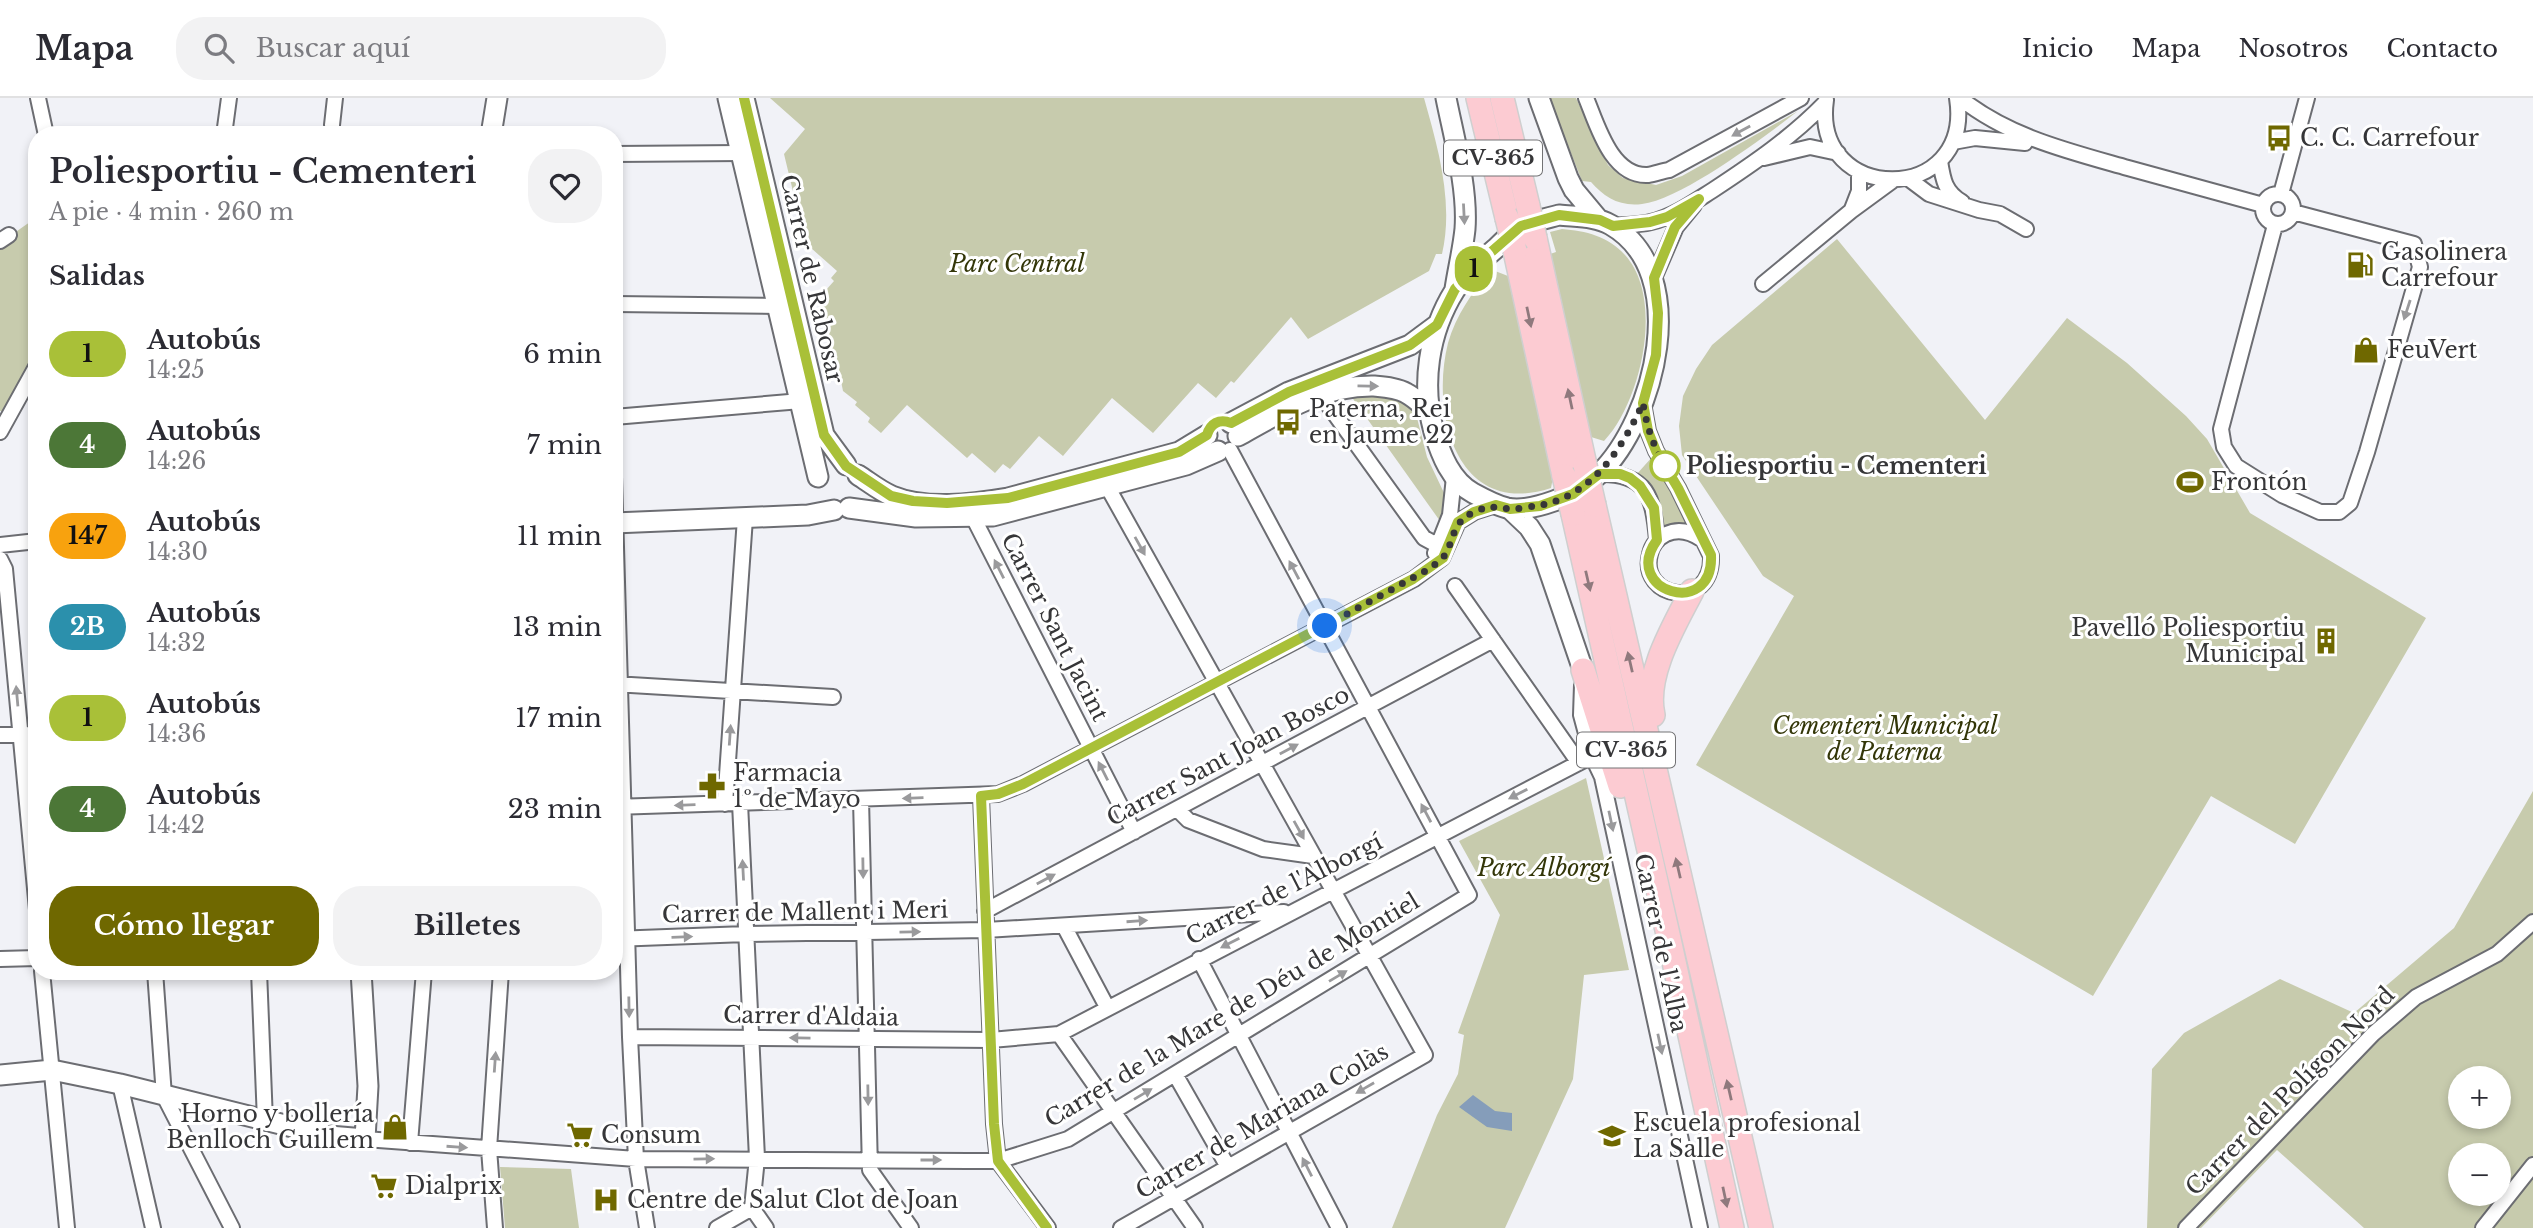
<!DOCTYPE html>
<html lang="es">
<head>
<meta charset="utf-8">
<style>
  :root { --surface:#fff; --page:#f2f2f3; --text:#2b2b33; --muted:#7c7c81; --line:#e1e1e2; --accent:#6f6800 }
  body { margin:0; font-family:"Libre Baskerville",serif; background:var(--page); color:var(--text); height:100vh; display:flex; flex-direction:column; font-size:26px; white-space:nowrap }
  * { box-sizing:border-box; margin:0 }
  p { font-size:23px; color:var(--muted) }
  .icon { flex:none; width:38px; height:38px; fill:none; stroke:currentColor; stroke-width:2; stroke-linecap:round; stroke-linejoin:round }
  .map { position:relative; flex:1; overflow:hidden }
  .drawer { position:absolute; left:28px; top:28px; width:595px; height:854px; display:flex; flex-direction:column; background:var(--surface); border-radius:28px; box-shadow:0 4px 10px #0003 }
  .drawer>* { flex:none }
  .badge { padding:0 14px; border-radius:23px; font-size:24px; line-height:46px }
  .tools { position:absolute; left:2448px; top:968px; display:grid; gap:14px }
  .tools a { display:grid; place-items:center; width:63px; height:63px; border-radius:50%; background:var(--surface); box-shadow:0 4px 10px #0003; font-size:35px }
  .you { position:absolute; width:35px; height:35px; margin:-18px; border:5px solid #fff; border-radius:50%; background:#1a73e8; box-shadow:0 0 0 10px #1a73e833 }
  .map>.badge { position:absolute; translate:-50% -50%; box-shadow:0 0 0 4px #fff }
  h2 { padding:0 21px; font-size:26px; line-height:63px }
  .round { display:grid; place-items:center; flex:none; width:74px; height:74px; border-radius:28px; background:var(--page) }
  .overview { display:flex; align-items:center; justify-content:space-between; height:119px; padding:0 21px }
  h1 { font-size:33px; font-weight:600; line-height:52px }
  .button { display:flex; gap:14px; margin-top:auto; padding:14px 21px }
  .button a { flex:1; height:80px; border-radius:28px; background:var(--accent); color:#fff; font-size:28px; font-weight:600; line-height:80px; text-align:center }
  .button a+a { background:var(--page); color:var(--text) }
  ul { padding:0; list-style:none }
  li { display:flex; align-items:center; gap:21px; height:91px; padding:0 21px }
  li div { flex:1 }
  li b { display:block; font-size:26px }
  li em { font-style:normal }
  li .badge { min-width:77px; font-weight:700; text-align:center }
  header { display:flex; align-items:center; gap:42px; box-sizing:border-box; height:98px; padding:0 35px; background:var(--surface); border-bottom:2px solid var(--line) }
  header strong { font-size:33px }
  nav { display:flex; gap:38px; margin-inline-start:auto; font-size:24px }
  .search { width:490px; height:63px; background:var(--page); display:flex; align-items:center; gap:18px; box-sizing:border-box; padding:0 24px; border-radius:28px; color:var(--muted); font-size:26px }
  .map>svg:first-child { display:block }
  .green { fill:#c7cbad; fill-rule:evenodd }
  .water { fill:#859dba }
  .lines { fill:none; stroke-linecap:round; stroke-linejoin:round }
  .street-casing { stroke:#6c6d72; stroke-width:18 }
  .secondary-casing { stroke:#6c6d72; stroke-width:23 }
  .primary-casing { stroke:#cfcfcf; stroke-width:26 }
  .street { stroke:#fff; stroke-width:14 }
  .secondary { stroke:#fff; stroke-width:19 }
  .primary { stroke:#fccbd2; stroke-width:23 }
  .primary-bridge-casing { stroke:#cfcfcf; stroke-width:26; stroke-linecap:butt }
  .primary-bridge { stroke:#fccbd2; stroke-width:23 }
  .oneway { fill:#9a9a9c }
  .oneway2 { fill:#8f797d }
  .line-casing { stroke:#fff; stroke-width:16 }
  .line { stroke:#a9c038; stroke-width:10 }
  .walk { stroke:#363638; stroke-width:7; stroke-dasharray:0 12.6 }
  .stop-dot { fill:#fff; stroke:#a9c038; stroke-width:3.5 }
  .labels { text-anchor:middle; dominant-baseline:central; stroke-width:6; stroke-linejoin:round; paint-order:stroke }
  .shield { fill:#fff; stroke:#727274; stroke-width:2 }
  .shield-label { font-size:21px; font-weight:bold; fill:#363638 }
  .poi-label { font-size:23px; fill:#363638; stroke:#fff; text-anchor:start }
  .park-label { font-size:23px; font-style:italic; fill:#333608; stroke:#fff }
  .street-label { font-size:23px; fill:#363638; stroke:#fff }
  .stop-label { font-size:23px; font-weight:bold; fill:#363638; stroke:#fff; text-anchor:start }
</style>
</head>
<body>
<header>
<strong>Mapa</strong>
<div class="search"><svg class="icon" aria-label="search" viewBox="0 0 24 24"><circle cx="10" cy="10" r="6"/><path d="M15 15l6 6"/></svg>Buscar aquí</div>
<nav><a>Inicio</a><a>Mapa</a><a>Nosotros</a><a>Contacto</a></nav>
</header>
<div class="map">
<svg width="2533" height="1130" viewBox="0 0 2533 1130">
  <rect width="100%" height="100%" fill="#f1f2f7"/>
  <path class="green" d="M770,0H1424C1438,50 1454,104 1442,156H1436L1429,173L1308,241L1291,219L1234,285L1231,283L1216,300L1198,285L1153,335L1112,300L1063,358L1039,338L1010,371L1003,366L995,375L972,355L967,360L907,307L881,335L868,324L870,320L855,307L857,304L843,293L835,253L830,254L818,201L834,183L831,180L837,173L811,150L801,109L797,110L784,56L805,31Z
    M1549,0H1576L1608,67L1623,80L1656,87L1682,78L1798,13C1764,39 1682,101 1642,106C1620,109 1604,99 1591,84L1582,83Z
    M37,119V250L5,314L0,313V145Z
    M1562,131C1586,133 1608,138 1625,157C1665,201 1641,304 1604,343L1591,339L1550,156L1556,154L1550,134Z
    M1837,141L1985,322L2067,220L2127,265L2186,318L2207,341L2250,415L2426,520L2295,746L2211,698L2093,898L1696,667L1794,498L1763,478L1682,357L1679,328L1683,298L1696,271L1712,247Z
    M1490,171L1508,178L1554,374L1551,390C1457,421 1430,316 1448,245C1456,217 1473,194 1490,171Z
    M1380,297L1401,300L1414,308L1427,359L1445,397V407L1440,423L1351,298Z
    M1653,358L1671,386L1690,427L1663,431C1662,404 1653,396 1636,377Z
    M1586,680L1629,872L1584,877L1573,981L1505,1130H1392L1437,1017L1458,976L1464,937L1458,935L1500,817L1459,743Z
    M2533,693V1130H2364L2277,1052L2201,1130H2147L2152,971L2184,935L2280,881L2354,915L2454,830ZM2460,980H2499V1018H2460ZM2460,1057H2499V1096H2460Z
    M500,1069L571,1071L579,1130H505Z"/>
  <path class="water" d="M1473,997L1495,1013L1512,1015V1033L1487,1029L1459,1009Z"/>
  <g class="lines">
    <g class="street-casing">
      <path id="street" d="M38,0L46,37
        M1586,0C1597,26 1611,79 1648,77C1655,76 1662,73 1669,72L1801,0
        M1960,0C2009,39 2068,53 2128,70C2173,82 2218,95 2263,107
        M1826,2C1811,107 1974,109 1957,0
        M332,27L335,0
        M224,37L229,0
        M1953,44L1975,40L2025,45
        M614,56L742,55
        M1764,60L1810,49L1838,55
        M1940,63C1943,82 1945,94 1962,104
        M1909,81L1929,96L1979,112L2000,116L2026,131
        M2263 111a15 15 0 1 1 30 0a15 15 0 1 1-30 0Z
        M2281,96L2307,0
        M1852,111L1859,93V74
        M2275,127L2221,331L2224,349L2236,368L2282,397L2320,414H2339L2350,405L2367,354L2420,169L2414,146L2293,114
        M1613,128C1625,127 1639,127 1651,124C1673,119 1694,104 1713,92C1754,65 1792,39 1825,5
        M0,143L9,137
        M1654,180L1676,129L1694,107
        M1763,186L1851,113L1892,83
        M614,206L779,208
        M1321,297L1424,440L1437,447
        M1643,305L1648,333L1656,353L1678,390L1711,458C1713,514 1638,501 1650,456C1652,447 1658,440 1666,436C1679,430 1691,434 1701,441
        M614,319L801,303
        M0,334L37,267
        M1599,376C1648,375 1653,399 1657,442
        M614,379L630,939L636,1061L647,1130
        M1107,388L1425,957L1121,1130
        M973,419L1134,734
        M0,447L37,443
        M1435,455L1450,417L1454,379
        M0,461L5,471L37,812
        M1455,488L1579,665
        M614,586L833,599
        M1582,587L1581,617L1592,658L1602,679L1700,1130
        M0,637L37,636
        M981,698L994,1026L998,1063L1048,1130
        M861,701L870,1072L911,1130
        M740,705L757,1060L752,1110
        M725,706L745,420
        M614,709L998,696L1023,686L1414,481L1442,460L1458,424L1474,414L1496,407
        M1177,711L1188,722L1263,751L1313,758
        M985,813L1493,542
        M1064,828L1107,909
        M614,841L746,836L986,832L1284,814
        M0,861L37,860
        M1199,861L1339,1130
        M42,873L67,1130
        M155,873L164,998L232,1130
        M259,873L265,1023
        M1059,936L1195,1130
        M630,939L991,942L1059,936L1592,658
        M1175,976L1228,1069
        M120,986L153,1130
        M365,1041L636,1061L968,1063H998L1068,1041L1469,797L1230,352
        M410,1045L424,873
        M752,1110L766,1130
        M495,1130L489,1051L501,873
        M717,1130L752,1110
        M2186,1130L2373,936L2416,899L2497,856L2533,824
        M2483,1130L2533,1067"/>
    </g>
    <g class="secondary-casing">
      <path id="secondary" d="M728,0L818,379
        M744,0L824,337L846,367
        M1446,0C1454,40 1468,90 1465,131C1463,151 1458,171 1455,191
        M1539,0L1568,80L1574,92L1599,122
        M491,37L497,0
        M1559,117C1576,119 1596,118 1611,127C1693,174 1655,322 1599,376C1586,389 1570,397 1554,403C1540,408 1522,413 1507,410C1495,407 1484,401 1473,395C1451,383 1441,357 1434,334C1421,287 1428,235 1455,192C1465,177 1481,163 1495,151C1504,143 1513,132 1524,127C1535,123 1548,120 1559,117Z
        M1231,325L1289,294L1410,247L1437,227
        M1238,338C1281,314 1323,287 1374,288C1384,289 1398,290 1406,295C1414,299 1421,306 1428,312
        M858,377C869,384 880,393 892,398C926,412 972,406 1008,400L1179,354L1207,337
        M849,410L916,419L993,418L1186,367L1218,353
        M1510,411L1529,429L1540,446L1583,572
        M614,425L808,417L834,412
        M0,977L52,972L120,986L329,1038L365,1041L368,988L361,873"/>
    </g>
    <g class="primary-casing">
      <path id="primary" d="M1478,0L1507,120
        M1502,0L1528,108
        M1535,140L1585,367
        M1515,153L1564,378
        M1594,407L1761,1130
        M1573,416L1669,841L1732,1130
        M1583,572L1620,688
        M1653,617C1644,577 1674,528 1692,493"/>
    </g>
    <use href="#street" class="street"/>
    <use href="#secondary" class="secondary"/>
    <use href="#primary" class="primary"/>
    <g class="primary-bridge-casing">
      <path id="primary-bridge" d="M1528,108L1535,140
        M1507,120L1515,153
        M1585,367L1594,407
        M1564,378L1573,416"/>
    </g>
    <use href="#primary-bridge" class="primary-bridge"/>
  </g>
  <defs><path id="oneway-solid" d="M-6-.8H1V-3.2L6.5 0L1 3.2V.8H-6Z" transform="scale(1.75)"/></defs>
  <g class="oneway">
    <use href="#oneway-solid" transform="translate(1741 33) rotate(151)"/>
    <use href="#oneway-solid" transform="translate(1464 116) rotate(87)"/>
    <use href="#oneway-solid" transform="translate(2407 212) rotate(108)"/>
    <use href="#oneway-solid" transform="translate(1368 288) rotate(1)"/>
    <use href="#oneway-solid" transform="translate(1140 448) rotate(61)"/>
    <use href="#oneway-solid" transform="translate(999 471) rotate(-117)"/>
    <use href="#oneway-solid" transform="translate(1294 472) rotate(-118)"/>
    <use href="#oneway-solid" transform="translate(17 598) rotate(-95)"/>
    <use href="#oneway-solid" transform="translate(730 637) rotate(-86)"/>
    <use href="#oneway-solid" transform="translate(1289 651) rotate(-28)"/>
    <use href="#oneway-solid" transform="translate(1103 673) rotate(-117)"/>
    <use href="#oneway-solid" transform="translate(1518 696) rotate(153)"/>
    <use href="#oneway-solid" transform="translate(913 700) rotate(178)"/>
    <use href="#oneway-solid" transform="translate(685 707) rotate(178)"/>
    <use href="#oneway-solid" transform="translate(1426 715) rotate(-118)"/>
    <use href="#oneway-solid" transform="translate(1611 723) rotate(78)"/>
    <use href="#oneway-solid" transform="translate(1299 732) rotate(61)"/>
    <use href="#oneway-solid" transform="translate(863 770) rotate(89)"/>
    <use href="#oneway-solid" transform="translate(743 772) rotate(-93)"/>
    <use href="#oneway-solid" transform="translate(1046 781) rotate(-28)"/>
    <use href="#oneway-solid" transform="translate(1137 823) rotate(-4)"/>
    <use href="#oneway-solid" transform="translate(910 834) rotate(-1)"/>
    <use href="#oneway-solid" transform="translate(682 839) rotate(-2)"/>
    <use href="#oneway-solid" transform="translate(1230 845) rotate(153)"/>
    <use href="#oneway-solid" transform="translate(1338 878) rotate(-31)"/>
    <use href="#oneway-solid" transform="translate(629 909) rotate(89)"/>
    <use href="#oneway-solid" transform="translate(800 940) rotate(-179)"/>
    <use href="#oneway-solid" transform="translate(1660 946) rotate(78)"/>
    <use href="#oneway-solid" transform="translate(495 964) rotate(-86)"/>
    <use href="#oneway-solid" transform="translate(1365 990) rotate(150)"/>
    <use href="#oneway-solid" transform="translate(1143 996) rotate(-31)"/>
    <use href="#oneway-solid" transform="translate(868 997) rotate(89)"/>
    <use href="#oneway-solid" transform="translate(457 1049) rotate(4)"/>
    <use href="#oneway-solid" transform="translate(704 1061) rotate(-1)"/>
    <use href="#oneway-solid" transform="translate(931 1062)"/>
    <use href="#oneway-solid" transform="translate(1307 1069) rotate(-117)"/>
  </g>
  <g class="oneway2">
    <use href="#oneway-solid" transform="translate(1529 219) rotate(78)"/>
    <use href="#oneway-solid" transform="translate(1570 301) rotate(-102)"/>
    <use href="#oneway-solid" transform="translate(1588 483) rotate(77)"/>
    <use href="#oneway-solid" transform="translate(1630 564) rotate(-103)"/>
    <use href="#oneway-solid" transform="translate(1678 770) rotate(-103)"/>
    <use href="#oneway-solid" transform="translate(1729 992) rotate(-103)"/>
    <use href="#oneway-solid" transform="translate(1725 1099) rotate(78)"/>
  </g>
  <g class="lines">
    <g class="line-casing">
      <path id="line" d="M744,0L824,337L846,368L891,398L913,403L947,405L1008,400L1179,354L1207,337C1210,326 1219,320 1231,325L1289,294L1410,247L1437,227L1455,191L1482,162L1521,128L1559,117L1600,122L1613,128L1650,124L1667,119L1699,101L1675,129L1654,180L1658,215L1656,257L1643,305L1648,333L1656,353L1678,390L1711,457C1714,522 1620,493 1657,442L1654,410L1640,388L1630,380L1620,376H1599L1573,396L1540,408L1510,411L1496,407L1474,414L1458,424L1443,460L1413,481L1023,686L998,696L981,698L994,1026L998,1063L1047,1130"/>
    </g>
    <use href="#line" class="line"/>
    <path class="walk" d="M1325,528L1429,471C1433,468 1438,464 1442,461C1456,443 1449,426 1474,414C1491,407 1493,409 1510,411C1518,411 1528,409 1536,408C1591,400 1622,351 1643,305C1647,330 1654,350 1667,372L1665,368"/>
  </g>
  <defs>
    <g id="bus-bare" transform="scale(2.1)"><path d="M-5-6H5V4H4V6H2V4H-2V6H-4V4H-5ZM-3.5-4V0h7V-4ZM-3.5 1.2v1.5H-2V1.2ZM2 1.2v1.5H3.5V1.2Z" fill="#6f6800" stroke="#fff" stroke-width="2.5" paint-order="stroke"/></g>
    <g id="fuel-bare" transform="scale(2.1)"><path d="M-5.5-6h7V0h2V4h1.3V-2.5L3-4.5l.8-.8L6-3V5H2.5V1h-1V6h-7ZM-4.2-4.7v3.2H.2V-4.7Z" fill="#6f6800" stroke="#fff" stroke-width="2.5" paint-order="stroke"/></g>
    <g id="shop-bare" transform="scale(2.1)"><path d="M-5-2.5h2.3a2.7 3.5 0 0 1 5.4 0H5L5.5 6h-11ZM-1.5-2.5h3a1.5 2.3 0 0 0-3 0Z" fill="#6f6800" stroke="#fff" stroke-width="2.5" paint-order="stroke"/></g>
    <g id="stadium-bare" transform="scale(2.1)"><path d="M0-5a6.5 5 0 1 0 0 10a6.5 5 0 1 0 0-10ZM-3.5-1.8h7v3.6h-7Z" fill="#6f6800" stroke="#fff" stroke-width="2.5" paint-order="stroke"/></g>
    <g id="building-bare" transform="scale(2.1)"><path d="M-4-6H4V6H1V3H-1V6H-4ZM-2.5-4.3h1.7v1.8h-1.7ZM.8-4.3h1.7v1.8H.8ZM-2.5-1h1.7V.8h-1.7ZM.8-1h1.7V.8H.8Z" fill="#6f6800" stroke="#fff" stroke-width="2.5" paint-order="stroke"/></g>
    <g id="pharmacy-bare" transform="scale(2.1)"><path d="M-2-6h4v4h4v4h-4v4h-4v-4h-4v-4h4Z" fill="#6f6800" stroke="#fff" stroke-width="2.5" paint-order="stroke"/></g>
    <g id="supermarket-bare" transform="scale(2.1)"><path d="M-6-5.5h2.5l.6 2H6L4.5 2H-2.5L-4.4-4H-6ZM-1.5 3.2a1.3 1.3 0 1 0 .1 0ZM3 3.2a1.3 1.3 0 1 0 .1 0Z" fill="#6f6800" stroke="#fff" stroke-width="2.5" paint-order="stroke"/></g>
    <g id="school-bare" transform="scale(2.1)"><path d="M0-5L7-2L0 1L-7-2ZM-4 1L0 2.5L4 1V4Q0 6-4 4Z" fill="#6f6800" stroke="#fff" stroke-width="2.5" paint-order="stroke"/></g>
    <g id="hospital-bare" transform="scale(2.1)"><path d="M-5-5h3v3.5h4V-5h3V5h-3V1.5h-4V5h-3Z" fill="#6f6800" stroke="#fff" stroke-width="2.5" paint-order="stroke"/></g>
  </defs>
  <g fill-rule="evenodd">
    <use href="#bus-bare" x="2279" y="40"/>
    <use href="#fuel-bare" x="2360" y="167"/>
    <use href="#shop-bare" x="2366" y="252"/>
    <use href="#bus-bare" x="1288" y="324"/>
    <use href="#stadium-bare" x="2190" y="384"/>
    <use href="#building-bare" x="2326" y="543"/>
    <use href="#pharmacy-bare" x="712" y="688"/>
    <use href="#shop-bare" x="395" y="1029"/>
    <use href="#supermarket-bare" x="580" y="1037"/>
    <use href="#school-bare" x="1612" y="1038"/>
    <use href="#supermarket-bare" x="384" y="1088"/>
    <use href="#hospital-bare" x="606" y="1102"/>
  </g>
  <circle class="stop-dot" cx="1665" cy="368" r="14"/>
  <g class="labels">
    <g class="shield">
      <rect x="1444" y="42.5" width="98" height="35" rx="5"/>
      <rect x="1577" y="634.5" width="98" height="35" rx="5"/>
    </g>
    <g class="shield-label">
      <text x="1493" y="60">CV-365</text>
      <text x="1626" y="652">CV-365</text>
    </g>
    <g class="poi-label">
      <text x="2300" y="40">C. C. Carrefour</text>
      <text x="2381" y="154">Gasolinera<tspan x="2381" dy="26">Carrefour</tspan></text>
      <text x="2387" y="252">FeuVert</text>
      <text x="1309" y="311">Paterna, Rei<tspan x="1309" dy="26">en Jaume 22</tspan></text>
      <text x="2211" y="384">Frontón</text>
      <text x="2305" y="530" text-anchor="end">Pavelló Poliesportiu<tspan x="2305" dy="26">Municipal</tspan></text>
      <text x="733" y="675">Farmacia<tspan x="733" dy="26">1º de Mayo</tspan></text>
      <text x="374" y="1016" text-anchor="end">Horno y bollería<tspan x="374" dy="26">Benlloch Guillem</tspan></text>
      <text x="1633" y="1025">Escuela profesional<tspan x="1633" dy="26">La Salle</tspan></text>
      <text x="601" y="1037">Consum</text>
      <text x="405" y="1088">Dialprix</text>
      <text x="627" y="1102">Centre de Salut Clot de Joan</text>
    </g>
    <g class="park-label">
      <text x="1017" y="166">Parc Central</text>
      <text x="1885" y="628">Cementeri Municipal<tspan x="1885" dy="26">de Paterna</tspan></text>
      <text x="1544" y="770">Parc Alborgí</text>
    </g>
    <g class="street-label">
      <text transform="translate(812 181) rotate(77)">Carrer de Rabosar</text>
      <text transform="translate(1055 529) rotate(63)">Carrer Sant Jacint</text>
      <text transform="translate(1228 658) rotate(-28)">Carrer Sant Joan Bosco</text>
      <text transform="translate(1284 791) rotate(-27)">Carrer de l'Alborgí</text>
      <text transform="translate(805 814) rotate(-1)">Carrer de Mallent i Meri</text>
      <text transform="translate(1661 845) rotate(78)">Carrer de l'Alba</text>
      <text transform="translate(1232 912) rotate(-31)">Carrer de la Mare de Déu de Montiel</text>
      <text transform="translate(811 918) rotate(1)">Carrer d'Aldaia</text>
      <text transform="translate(2290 993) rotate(-45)">Carrer del Polígon Nord</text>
      <text transform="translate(1262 1023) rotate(-30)">Carrer de Mariana Colàs</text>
    </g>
    <g class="stop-label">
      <text x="1686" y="368">Poliesportiu - Cementeri</text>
    </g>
  </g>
</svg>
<div class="tools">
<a>+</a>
<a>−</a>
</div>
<div class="you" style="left:1325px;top:528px"></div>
<b class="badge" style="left:1474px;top:171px;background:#a9c038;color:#111">1</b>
<section class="drawer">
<div class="overview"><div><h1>Poliesportiu - Cementeri</h1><p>A pie · 4 min · 260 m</p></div><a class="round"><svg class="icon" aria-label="heart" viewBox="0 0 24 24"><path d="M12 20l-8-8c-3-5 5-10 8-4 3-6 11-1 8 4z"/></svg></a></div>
<h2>Salidas</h2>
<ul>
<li><span class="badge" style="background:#a9c038;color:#111">1</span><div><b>Autobús</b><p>14:25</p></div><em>6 min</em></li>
<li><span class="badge" style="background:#4c7737;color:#fff">4</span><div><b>Autobús</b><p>14:26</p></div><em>7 min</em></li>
<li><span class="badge" style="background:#f8a20e;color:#111">147</span><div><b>Autobús</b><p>14:30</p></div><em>11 min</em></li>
<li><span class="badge" style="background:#2b90ac;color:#fff">2B</span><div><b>Autobús</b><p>14:32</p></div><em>13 min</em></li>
<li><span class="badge" style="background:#a9c038;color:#111">1</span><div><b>Autobús</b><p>14:36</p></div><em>17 min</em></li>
<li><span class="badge" style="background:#4c7737;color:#fff">4</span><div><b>Autobús</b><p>14:42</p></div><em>23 min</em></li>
</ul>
<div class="button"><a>Cómo llegar</a><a>Billetes</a></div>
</section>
</div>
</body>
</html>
